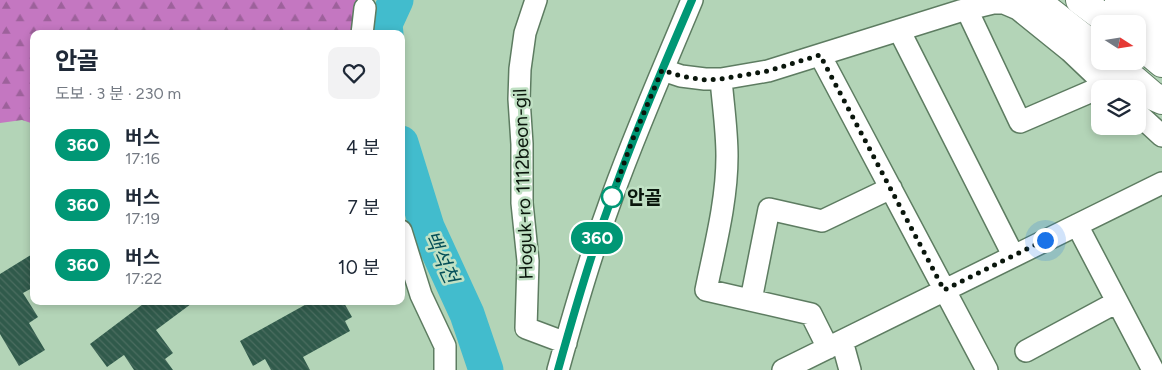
<!DOCTYPE html>
<html lang="ko">
<head>
<meta charset="utf-8">
<style>
  :root { --surface:#fff; --page:#f2f2f3; --text:#1f2937; --muted:#747a83 }
  body { margin:0; font-family:Figtree,"Noto Sans KR",sans-serif; background:var(--page); color:var(--text); height:100vh; display:flex; flex-direction:column; font-size:19px; white-space:nowrap }
  * { box-sizing:border-box; margin:0 }
  p { font-size:16px; color:var(--muted) }
  .icon { flex:none; width:28px; height:28px; fill:none; stroke:currentColor; stroke-width:2; stroke-linecap:round; stroke-linejoin:round }
  .map { position:relative; flex:1; overflow:hidden }
  .details { position:absolute; left:30px; top:30px; width:375px; height:275px; display:flex; flex-direction:column; background:var(--surface); border-radius:10px; box-shadow:0 2px 8px #0003 }
  .details>* { flex:none }
  .badge { padding:0 10px; border-radius:16px; font-size:18px; line-height:32px }
  .needle { width:32px; rotate:102deg }
  .buttons { position:absolute; left:1091px; top:15px; display:grid; gap:10px }
  .buttons a { display:grid; place-items:center; width:55px; height:55px; border-radius:10px; background:var(--surface); box-shadow:0 2px 8px #0003; font-size:25px }
  .you { position:absolute; width:25px; height:25px; margin:-12px; border:4px solid #fff; border-radius:50%; background:#1a73e8; box-shadow:0 0 0 8px #1a73e833 }
  .map>.badge { position:absolute; translate:-50% -50%; box-shadow:0 0 0 2px #fff }
  .round { display:grid; place-items:center; flex:none; width:52px; height:52px; border-radius:10px; background:var(--page) }
  .overview { display:flex; align-items:center; justify-content:space-between; height:85px; padding:0 25px }
  h1 { font-size:24px; font-weight:700; line-height:38px }
  ul { padding:0; list-style:none }
  li { display:flex; align-items:center; gap:15px; height:60px; padding:0 25px }
  li div { flex:1 }
  li b { display:block; font-size:19px }
  li em { font-style:normal }
  li .badge { min-width:55px; font-weight:700; text-align:center }
  .map>svg:first-child { display:block }
  .forest { fill:url(#forest-firs) }
  .lines { fill:none; stroke-linecap:round; stroke-linejoin:round }
  .river { stroke:#42bccd; stroke-width:35 }
  .building { fill:url(#building-back-hatch) }
  .minor-casing { stroke:#5d7c61; stroke-width:24 }
  .major-casing { stroke:#5d7c61; stroke-width:30 }
  .highway-casing { stroke:#5d7c61; stroke-width:30 }
  .minor { stroke:#fff; stroke-width:21 }
  .major { stroke:#fff; stroke-width:28 }
  .highway { stroke:#fff; stroke-width:28 }
  .line-casing { stroke:#fff; stroke-width:11 }
  .line { stroke:#009775; stroke-width:8 }
  .walk { stroke:#0a160c; stroke-width:5; stroke-dasharray:0 9 }
  .stop-dot { fill:#fff; stroke:#009775; stroke-width:2.5 }
  .labels { text-anchor:middle; dominant-baseline:central; stroke-width:5; stroke-linejoin:round; paint-order:stroke }
  .street-label { font-size:19px; fill:#0a160c; stroke:#c0e1c4 }
  .stop-label { font-size:19px; font-weight:bold; fill:#0a160c; stroke:#c0e1c4; text-anchor:start }
  .water-label { font-size:20px; font-style:italic; fill:#065059; stroke:#c0e1c4 }
</style>
</head>
<body>
<div class="map">
<svg width="1162" height="370" viewBox="0 0 1162 370">
  <defs>
    <pattern id="forest-firs" width="22" height="20" patternUnits="userSpaceOnUse" patternTransform="scale(1.25)"><rect width="22" height="20" fill="#c477c1"/><path d="M5 1l3.5 6h-7zM16 11l3.5 6h-7z" fill="#9d619b"/></pattern>
    <pattern id="building-back-hatch" width="6" height="6" patternUnits="userSpaceOnUse" patternTransform="scale(1.25)"><rect width="6" height="6" fill="#305a4b"/><path d="M-1 5l2 2M0 0l6 6M5-1l2 2" fill="none" stroke="#4b6d60"/></pattern>
  </defs>
  <rect width="100%" height="100%" fill="#b3d4b7"/>
  <path class="forest" d="M0,0H357L355,34H34V124L22,120L0,123Z"/>
  <g class="lines">
    <path class="river" d="M386,34L385,24L396,0
      M401,143L427,227L467,314L486,370"/>
  </g>
  <path class="building" d="M34,253V287L23,293L38,317L29,323L45,350L19,366L0,334V274Z
    M147,301H195L156,330L173,353L165,359L173,370H134L124,355L107,367L90,344Z
    M312,301H343L352,317L345,321L350,331L303,357L310,370H271L265,359L253,366L240,341Z"/>
  <g class="lines">
    <g class="minor-casing">
      <path id="minor" d="M536,0L525,33L520,69L519,99L522,144V203L528,261L526,328L566,343
        M967,10L1020,122L1106,85
        M899,30L1013,255
        M362,34L365,8
        M820,55L987,370
        M663,70L681,76L705,79H721L768,71L960,11L993,3H1004L1018,9L1070,51L1110,89
        M721,79C723,104 727,130 727,156C727,201 715,246 706,290L811,314L828,348
        M1138,114L1162,136
        M1077,225L1153,370
        M401,231L421,295L445,346V370
        M751,300L769,209L822,221L891,188
        M842,341L850,370
        M1026,351L1117,302
        M558,370C573,316 588,263 607,211C632,139 663,70 692,0
        M783,370L1162,183"/>
    </g>
    <g class="major-casing">
      <path id="major" d="M1035,0L1100,51
        M1152,0L1157,4
        M1112,61L1153,96L1162,100"/>
    </g>
    <g class="highway-casing">
      <path id="highway" d="M1080,0L1112,24
        M1119,0L1162,33
        M1138,43L1162,63"/>
    </g>
    <use href="#minor" class="minor"/>
    <use href="#major" class="major"/>
    <use href="#highway" class="highway"/>
  </g>
  <g class="lines">
    <g class="line-casing">
      <path id="line" d="M558,370C573,316 588,263 607,211C632,139 662,70 692,0"/>
    </g>
    <use href="#line" class="line"/>
    <path class="walk" d="M612,197L632,141L662,70L681,76L705,80L721,79L768,71L820,55L944,290L1045,240"/>
  </g>
  <circle class="stop-dot" cx="612" cy="197" r="10"/>
  <g class="labels">
    <g class="street-label">
      <text transform="translate(523 184) rotate(-92)">Hoguk-ro 1112beon-gil</text>
    </g>
    <g class="stop-label">
      <text x="627" y="197">안골</text>
    </g>
    <g class="water-label">
      <text transform="translate(441 257) rotate(65)">백석천</text>
    </g>
  </g>
</svg>
<div class="buttons">
<a><svg class="needle" viewBox="-14 -14 28 28"><path d="M0-13l5 13h-10z" fill="#e53935"/><path d="M0 13l5-13h-10z" fill="#747a83"/></svg></a>
<a><svg class="icon" aria-label="layers" viewBox="0 0 24 24"><path d="M12 4l9 5-9 5-9-5zM3 14l9 5 9-5"/></svg></a>
</div>
<div class="you" style="left:1045px;top:240px"></div>
<b class="badge" style="left:597px;top:238px;background:#009775;color:#fff">360</b>
<section class="details">
<div class="overview"><div><h1>안골</h1><p>도보 · 3 분 · 230 m</p></div><a class="round"><svg class="icon" aria-label="heart" viewBox="0 0 24 24"><path d="M12 20l-8-8c-3-5 5-10 8-4 3-6 11-1 8 4z"/></svg></a></div>
<ul>
<li><span class="badge" style="background:#009775;color:#fff">360</span><div><b>버스</b><p>17:16</p></div><em>4 분</em></li>
<li><span class="badge" style="background:#009775;color:#fff">360</span><div><b>버스</b><p>17:19</p></div><em>7 분</em></li>
<li><span class="badge" style="background:#009775;color:#fff">360</span><div><b>버스</b><p>17:22</p></div><em>10 분</em></li>
</ul>
</section>
</div>
</body>
</html>
